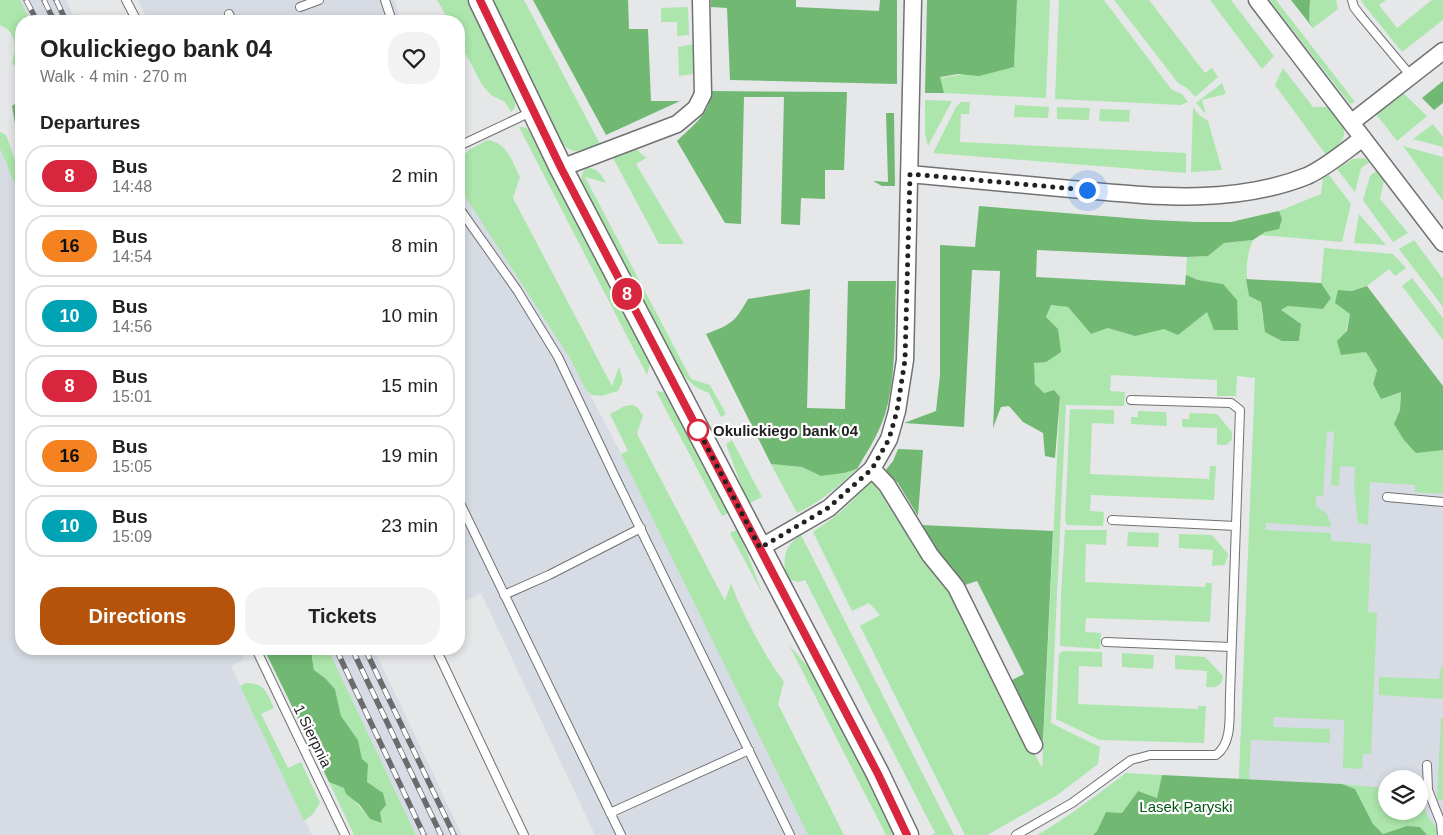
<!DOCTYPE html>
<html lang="en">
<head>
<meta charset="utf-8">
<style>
  :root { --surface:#fff; --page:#f2f2f2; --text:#222; --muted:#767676; --line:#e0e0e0; --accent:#b45309 }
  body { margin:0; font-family:Helvetica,sans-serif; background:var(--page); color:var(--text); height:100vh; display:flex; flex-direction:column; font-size:19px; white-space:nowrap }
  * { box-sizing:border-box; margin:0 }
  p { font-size:16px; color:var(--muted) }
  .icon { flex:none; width:28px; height:28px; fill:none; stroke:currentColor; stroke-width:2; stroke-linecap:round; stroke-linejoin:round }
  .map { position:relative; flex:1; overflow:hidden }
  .sheet { position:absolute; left:15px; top:15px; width:450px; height:640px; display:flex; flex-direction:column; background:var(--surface); border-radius:20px; box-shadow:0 2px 8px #0003 }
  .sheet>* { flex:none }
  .badge { padding:0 10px; border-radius:16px; font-size:18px; line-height:32px }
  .fabs { position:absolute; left:1378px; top:770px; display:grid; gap:10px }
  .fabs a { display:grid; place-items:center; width:50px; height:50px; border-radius:50%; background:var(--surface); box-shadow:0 2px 8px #0003; font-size:25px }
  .you { position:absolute; width:25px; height:25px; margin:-12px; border:4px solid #fff; border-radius:50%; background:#1a73e8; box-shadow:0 0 0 8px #1a73e833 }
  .map>.badge { position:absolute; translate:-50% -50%; box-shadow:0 0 0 2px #fff }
  h2 { padding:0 25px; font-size:19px; line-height:45px }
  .round { display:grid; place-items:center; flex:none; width:52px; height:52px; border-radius:20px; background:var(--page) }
  .overview { display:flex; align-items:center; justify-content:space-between; height:85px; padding:0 25px }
  h1 { font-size:24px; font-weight:700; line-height:38px }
  .button { display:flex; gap:10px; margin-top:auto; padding:10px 25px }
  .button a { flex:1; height:58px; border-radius:20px; background:var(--accent); color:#fff; font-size:20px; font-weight:700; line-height:58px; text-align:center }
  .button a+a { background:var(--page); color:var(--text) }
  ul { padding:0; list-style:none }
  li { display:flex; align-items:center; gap:15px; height:62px; margin:0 10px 8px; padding:0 15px; border:2px solid var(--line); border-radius:20px }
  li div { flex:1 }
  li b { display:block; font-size:19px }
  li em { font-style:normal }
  li .badge { min-width:55px; font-weight:700; text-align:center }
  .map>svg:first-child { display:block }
  .built { fill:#d7dce4; fill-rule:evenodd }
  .green { fill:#ace6ac }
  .forest { fill:#71b873 }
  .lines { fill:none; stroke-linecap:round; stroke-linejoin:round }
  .lane-casing { stroke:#707173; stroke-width:10 }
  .street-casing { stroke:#707173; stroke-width:19 }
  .secondary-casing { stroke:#707173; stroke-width:25 }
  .lane { stroke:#fff; stroke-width:8 }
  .street { stroke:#fff; stroke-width:16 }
  .secondary { stroke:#fff; stroke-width:22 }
  .rail-casing { stroke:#6a6b6c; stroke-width:5.5 }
  .rail { stroke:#fff; stroke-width:4; stroke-dasharray:11; stroke-linecap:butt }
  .line-casing { stroke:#fff; stroke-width:11 }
  .line { stroke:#d7263d; stroke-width:8 }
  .walk { stroke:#222223; stroke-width:5; stroke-dasharray:0 9 }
  .stop-dot { fill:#fff; stroke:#d7263d; stroke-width:2.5 }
  .labels { text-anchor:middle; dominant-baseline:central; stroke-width:4.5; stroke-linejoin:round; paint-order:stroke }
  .stop-label { font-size:15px; font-weight:bold; fill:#222223; stroke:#fff; text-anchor:start }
  .street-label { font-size:15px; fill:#222223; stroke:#fff }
  .park-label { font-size:15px; fill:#035513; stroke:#fff }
</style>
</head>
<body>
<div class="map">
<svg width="1443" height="835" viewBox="0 0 1443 835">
  <rect width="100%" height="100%" fill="#e6e7e9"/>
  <path class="built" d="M20,0H66L76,21H30Z
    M138,0H395L400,21H148Z
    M0,149L21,198V649H245L243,660L231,666L312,835H0Z
    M459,182L570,356L725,653L810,835H595L481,593L459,604Z
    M1256,373L1443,489V835H1270L1252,814L1239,774ZM1386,779H1419V811H1386Z
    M328,649H374L462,835H416Z"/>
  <path class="green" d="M0,0H20L30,21H21V71H17L12,62C17,47 16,31 0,25Z
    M437,0H469L515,93V108L511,112L505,102L491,95L482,85L459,41V21H449Z
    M492,0H524L600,144C580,151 572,158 558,138Z
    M1017,0H1050L1046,98L944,93L939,78L1014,67Z
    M1059,0H1104L1172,90L1182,94L1188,102L1181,105L1055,99Z
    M1114,0H1149L1205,73L1212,68L1218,77L1195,97L1187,88L1178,83Z
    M1210,0H1231L1274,56L1262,69Z
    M1269,0H1276L1355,102L1350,104Z
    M1310,0H1336L1338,9L1313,28L1309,21Z
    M1363,0H1386L1379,5L1397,28L1432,0H1443V20L1402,52L1361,1Z
    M688,7L689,35L677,36V22H661V8Z
    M694,44L693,74L679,76L678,47Z
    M1283,68L1313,107H1331C1346,132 1353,135 1326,155L1275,85Z
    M1222,83L1226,94L1202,100L1206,114L1196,103Z
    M1403,93L1427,116L1397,141L1376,114Z
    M925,100L952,101L928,146L925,134Z
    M961,102H970L969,114H961L960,142L1186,153V173L933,153L956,107Z
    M1015,105L1049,107L1048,118L1014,117Z
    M1057,107L1090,108L1089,120L1057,119Z
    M1193,107L1198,114L1208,121L1222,170L1191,172Z
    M1100,109L1130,110L1129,122L1099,121Z
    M1433,124L1443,137V147L1413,139Z
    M519,127C527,126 530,131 534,137L648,358L650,364L647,375Z
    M0,132L6,135L21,177V198L0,149Z
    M487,140C507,142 512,161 520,177L513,198L612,386L619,367L623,381L618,391L601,396L592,395L586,390L570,358L459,187V160L469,150Z
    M1403,146L1443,157V201Z
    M626,150H637L646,158L636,164L684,244H659L612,156Z
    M1364,158L1370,162L1361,168L1355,192L1337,169L1353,159Z
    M586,168C597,167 601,174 606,183L585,177L691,379L710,385L726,414L721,417L709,393C693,388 684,377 675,364L586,194C582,184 578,177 586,168Z
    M1376,171L1384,180L1380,199L1408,233L1393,242L1363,200L1370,176Z
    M1329,175L1351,204L1342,242L1260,235L1282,219L1279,211L1321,194L1323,177Z
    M1359,214L1386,245L1354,243Z
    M1253,240C1245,258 1246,277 1249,296L1261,302L1262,317L1299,341L1301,324L1280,310L1288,306L1324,308L1331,298L1321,283L1324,248L1393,254L1406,268L1395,276L1389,269L1367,286L1352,291L1338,290L1350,314L1341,354L1366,352L1377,370L1373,384L1401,391L1400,410L1394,424L1443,449V494L1415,492V485L1370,482L1368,525L1358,523L1354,489L1355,467L1340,466L1339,486L1331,485L1334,432L1327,431L1323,496H1316V507C1327,512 1328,514 1331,527L1266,523L1265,530L1331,533V541L1371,544L1368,612L1377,613L1371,754H1363L1362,769L1343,768L1344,720L1274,717L1273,727L1330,729V743L1251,740L1249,780L1239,779L1255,378L1237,376L1236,396H1217V380L1111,375L1110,391L1125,392L1124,406L1066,405L1051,723L1100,747L1098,764L1056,796L987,835H965L860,626L880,615L869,603L852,611L813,532C838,515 852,504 871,479L887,500L950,589L1042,768L1060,397L1054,390L1044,393C1041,391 1038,388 1036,384C1028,369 1044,320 1051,305L1068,307L1091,334L1108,328L1135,336L1223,284L1198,280L1186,275L1187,257L1208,256L1224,243Z
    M1414,240L1443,279V307L1399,249Z
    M1412,278L1443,318V340L1402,286Z
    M656,391L663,392L670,399L729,513L722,516Z
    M632,405L637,407L643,415L637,434L725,601L731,584C745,619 762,651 784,682L778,704L844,835H808L621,454L628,451L610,414L625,406Z
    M1070,409L1114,410V424L1092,423L1090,474L1209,479L1210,466H1216L1214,500L1091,495L1090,511L1104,512L1103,526L1067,525L1065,521Z
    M1138,411L1166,412L1167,426L1131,424V417H1138Z
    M1190,413L1217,414L1232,432V440L1226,445H1217V428L1182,427V419H1189Z
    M732,440L762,497L748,504L726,444Z
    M771,464L802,467L821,476L844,473L857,469C838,487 820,502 797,513Z
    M738,529L763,595L730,533Z
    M1065,530H1107L1106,545L1086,544L1085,582L1205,587L1206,583H1212L1210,622L1086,618L1085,632L1101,633L1100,649L1060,646L1061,595Z
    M1128,532L1159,533L1158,547L1127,546Z
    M1179,534L1212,535L1228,554L1226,562L1224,565L1212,566L1213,550L1179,548Z
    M801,535L954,835H932L935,833L805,580L799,582L788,579C781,562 784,545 801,535Z
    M789,645L814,674L896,835H886Z
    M313,649H328L416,835H354L329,782L344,788L370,819L382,822L380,812L367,782L368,764L362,759L358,740L341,716L335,689L325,678L314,670L312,658Z
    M1063,651L1102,652V667L1079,666L1078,704L1198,709V706H1206L1204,743L1100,740L1056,719L1059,654Z
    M1122,653L1154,655L1153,669L1122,667Z
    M1175,655L1205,657L1223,676C1222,687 1216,688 1206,687L1207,671L1175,669Z
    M1441,666H1443V699L1379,695V677L1439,679Z
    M246,683C265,683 267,693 274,708L261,714L288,768L301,762L320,803L313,814L304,821L240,686Z
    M1441,718H1443V800H1437Z
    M1126,773L1162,775L1157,798L1138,791L1122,813L1106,812L1097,831L1093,835H1037C1069,817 1096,795 1126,773Z
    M1342,784L1386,788V811H1419V789H1424C1424,796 1423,804 1425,810C1427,820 1438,824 1439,835H1427L1420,827L1407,826L1383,834L1373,824L1355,789Z"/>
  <path class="forest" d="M533,0H628L629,29H648L651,101H680L606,135Z
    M711,0H796V7L879,11L880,0H897V84L730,80L727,8L711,7Z
    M927,0H1017L1014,67L979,76L958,74L940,77L944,93H925Z
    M1291,0H1310L1309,21L1313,28Z
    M1443,81V103L1434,110L1422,98Z
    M711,91L847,92L844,170H825V199L801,198L800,225L781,224L784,97H744L741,224L725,223L677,141C691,127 712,112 711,91Z
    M21,99V148L16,130L12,106Z
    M886,113H894L895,186H882L873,181L888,182Z
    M979,206L1152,220L1196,222H1231L1279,211L1282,219L1279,229L1265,232L1253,240L1224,243L1208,256L1187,257L1037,250L1036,277L1185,285L1186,275L1198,280L1223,284L1237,300L1238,330H1214L1207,312L1178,335L1164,329L1135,336L1108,328L1091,334L1068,307L1051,305L1046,317L1058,329L1061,352L1046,362L1034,363L1035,384L1044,393L1054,390L1060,397L1055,458L1045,456L1043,433L1023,422L1009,406L1001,407L993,428L1000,271L972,270L964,427L904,423L936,411L940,375V245L975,247Z
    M1246,279L1321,283L1331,298L1323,309L1288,306L1281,310L1301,324L1299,341H1282L1265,332L1261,302L1249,296Z
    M848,281H896C894,324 898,386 881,425C875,440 865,455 857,469L844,473L821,476L802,467L771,464L706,334C732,324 734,323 748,299L810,289L807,408L845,409Z
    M1367,286L1443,386V450L1416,453L1404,440L1394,424L1400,410L1401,392L1381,399L1373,384L1377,370L1366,352L1341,355L1337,341L1347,331L1350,314L1335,303L1338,290L1352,291Z
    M898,449L923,450L918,516L898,483L885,471L893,461Z
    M921,525L1053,531L1043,741L1008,682L1024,674L977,581L962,586Z
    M264,649H313L312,658L314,670L325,678L335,689L341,716L358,740L362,759L368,764L367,782L383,793L386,805L380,812L382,823L370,819L359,804L346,794L344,788L329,782Z
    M1162,775L1342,784L1355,789L1373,824L1383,834L1407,826L1420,827L1427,835H1093L1097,831L1106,812L1122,813L1138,791L1157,798Z"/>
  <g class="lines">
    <g class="lane-casing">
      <path id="lane" d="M126,0L137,21
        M385,0L392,21
        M1352,0L1354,7L1360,15L1411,76
        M300,7L319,0
        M229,14L232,21
        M459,146L531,112
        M459,208L517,290L558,357L615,477L790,835
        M1387,497L1443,502
        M459,501L621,835
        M1112,520L1236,526
        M504,595L549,575L641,528
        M1106,642L1231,647
        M256,649L345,835
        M436,649L524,835
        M1427,765L1428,790L1441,823L1442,835
        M610,813L749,750
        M1016,835L1072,803L1131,760L1150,755H1216C1233,743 1229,715 1230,696L1240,410L1231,403L1131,400"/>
    </g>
    <g class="street-casing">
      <path id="street" d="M1257,0L1443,243
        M1352,122L1443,51
        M561,168L677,124L696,108L703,94L701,0
        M909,174C963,179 1017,184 1071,189C1150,196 1232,206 1307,176C1327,167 1345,151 1363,138
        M872,469L887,485L930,555L956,587L1034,745
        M760,548L829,508L872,469L889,439L897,411L905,360L913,0"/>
    </g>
    <g class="secondary-casing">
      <path id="secondary" d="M480,0L561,168L878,774L907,835"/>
    </g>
    <use href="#lane" class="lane"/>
    <use href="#street" class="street"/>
    <use href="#secondary" class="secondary"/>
    <g class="rail-casing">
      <path id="rail" d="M26,0L37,21
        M44,0L54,21
        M56,0L66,21
        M336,649L424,835
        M352,649L441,835
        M365,649L454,835"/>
    </g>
    <use href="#rail" class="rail"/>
  </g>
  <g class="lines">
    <g class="line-casing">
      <path id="line" d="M480,0L561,168L878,774L907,835"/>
    </g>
    <use href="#line" class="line"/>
    <path class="walk" d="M698,430L695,424L760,548L828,508L872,469L889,439L897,411L905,360L910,174L1087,190"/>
  </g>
  <circle class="stop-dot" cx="698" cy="430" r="10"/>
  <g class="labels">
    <g class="stop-label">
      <text x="713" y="430">Okulickiego bank 04</text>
    </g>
    <g class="street-label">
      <text transform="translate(313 736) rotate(64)">1 Sierpnia</text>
    </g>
    <g class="park-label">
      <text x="1186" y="806">Lasek Paryski</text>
    </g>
  </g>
</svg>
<div class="fabs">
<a><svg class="icon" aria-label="layers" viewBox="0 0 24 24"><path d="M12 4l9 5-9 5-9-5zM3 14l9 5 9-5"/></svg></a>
</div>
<div class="you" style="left:1087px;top:190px"></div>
<b class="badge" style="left:627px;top:294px;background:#d7263d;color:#fff">8</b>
<section class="sheet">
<div class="overview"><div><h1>Okulickiego bank 04</h1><p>Walk · 4 min · 270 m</p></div><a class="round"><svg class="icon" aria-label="heart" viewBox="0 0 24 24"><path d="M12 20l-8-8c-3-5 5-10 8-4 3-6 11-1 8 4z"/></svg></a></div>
<h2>Departures</h2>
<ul>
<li><span class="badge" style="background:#d7263d;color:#fff">8</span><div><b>Bus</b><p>14:48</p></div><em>2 min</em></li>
<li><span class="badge" style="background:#f58220;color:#111">16</span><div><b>Bus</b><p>14:54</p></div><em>8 min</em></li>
<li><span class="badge" style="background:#00a3b4;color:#fff">10</span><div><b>Bus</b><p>14:56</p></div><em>10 min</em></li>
<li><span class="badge" style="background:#d7263d;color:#fff">8</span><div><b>Bus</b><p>15:01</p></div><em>15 min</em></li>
<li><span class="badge" style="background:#f58220;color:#111">16</span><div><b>Bus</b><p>15:05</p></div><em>19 min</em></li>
<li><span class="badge" style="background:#00a3b4;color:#fff">10</span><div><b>Bus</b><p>15:09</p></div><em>23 min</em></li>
</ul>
<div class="button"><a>Directions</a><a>Tickets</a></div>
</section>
</div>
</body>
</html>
